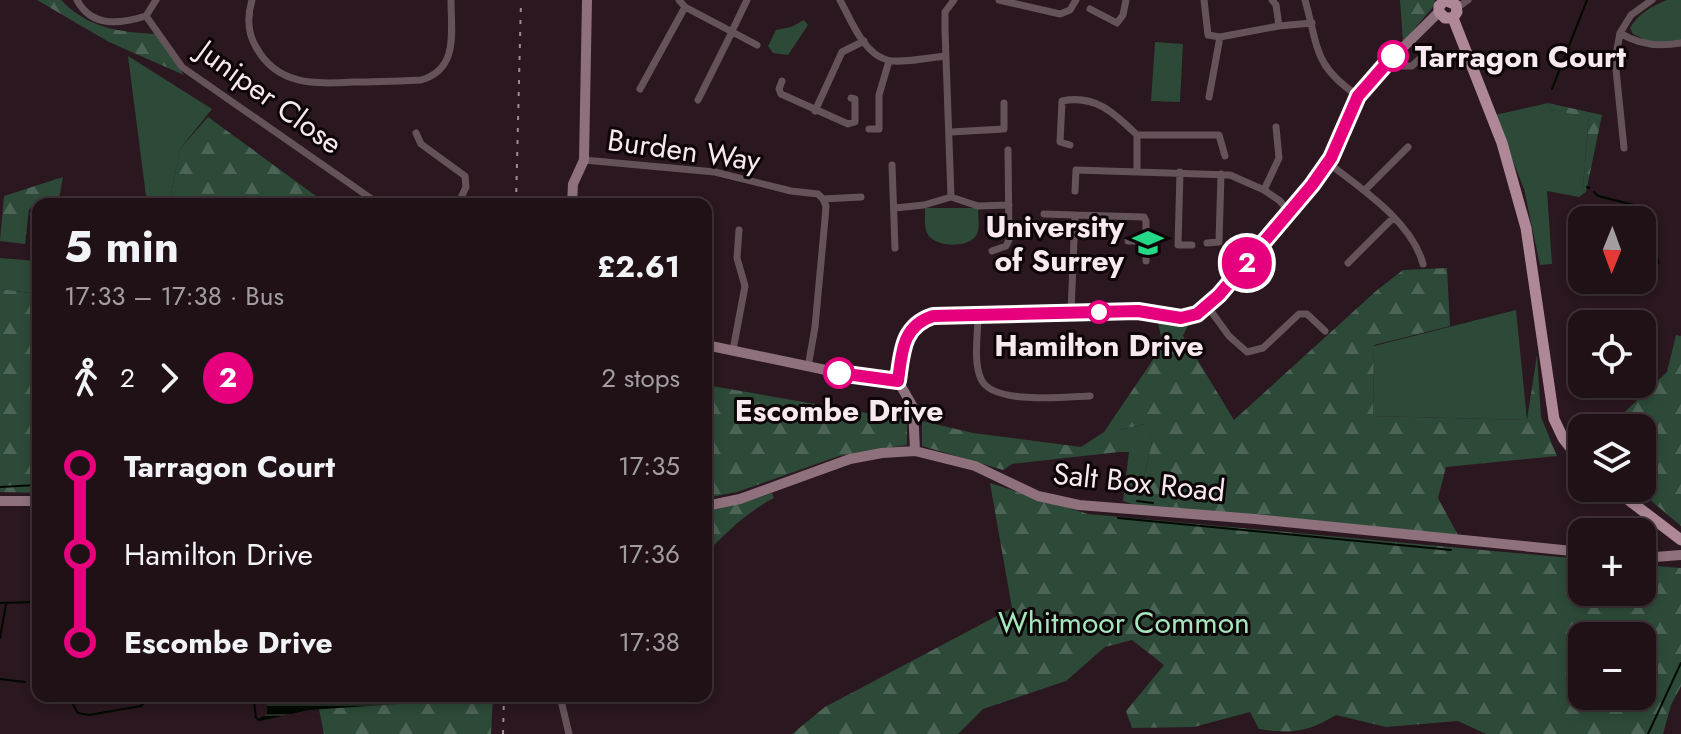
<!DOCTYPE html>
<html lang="en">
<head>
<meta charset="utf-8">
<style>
  :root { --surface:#201117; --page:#281a20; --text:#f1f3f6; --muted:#a29da1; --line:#3d3136 }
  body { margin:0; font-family:Jost,sans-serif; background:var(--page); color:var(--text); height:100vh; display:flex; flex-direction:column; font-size:30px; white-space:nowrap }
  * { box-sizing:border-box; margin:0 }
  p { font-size:26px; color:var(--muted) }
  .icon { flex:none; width:44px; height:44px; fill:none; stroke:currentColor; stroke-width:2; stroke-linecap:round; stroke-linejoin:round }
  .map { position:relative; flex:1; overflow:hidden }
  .sheet { position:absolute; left:32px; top:198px; width:680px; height:504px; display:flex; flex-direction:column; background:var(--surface); border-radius:16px; box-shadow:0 4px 12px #0003,0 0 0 2px var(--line) }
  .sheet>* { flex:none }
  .badge { padding:0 16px; border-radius:26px; font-size:28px; line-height:52px }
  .needle { width:52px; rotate:181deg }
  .fabs { position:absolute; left:1568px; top:206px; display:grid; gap:16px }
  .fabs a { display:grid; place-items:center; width:88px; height:88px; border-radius:16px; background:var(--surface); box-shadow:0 4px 12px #0003,0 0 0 2px var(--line); font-size:40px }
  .map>.badge { position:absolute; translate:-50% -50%; box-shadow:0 0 0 4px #fff }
  .legs { display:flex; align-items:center; gap:12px; height:88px; padding:0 32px; font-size:26px }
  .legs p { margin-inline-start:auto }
  .summary { display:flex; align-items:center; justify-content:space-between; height:136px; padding:0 32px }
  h1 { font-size:44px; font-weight:700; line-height:60px }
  ul { padding:0 32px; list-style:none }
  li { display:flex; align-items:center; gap:28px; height:88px; font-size:30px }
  li i { display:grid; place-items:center; width:12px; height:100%; margin:0 10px; background:currentColor }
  li i::after { content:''; width:20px; height:20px; margin:-10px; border:6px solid; border-radius:50%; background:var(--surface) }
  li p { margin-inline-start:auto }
  li:first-child i { background:linear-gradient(#0000 50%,currentColor 0) }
  li:last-child i { background:linear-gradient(currentColor 50%,#0000 0) }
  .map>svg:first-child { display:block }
  .green { fill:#2d4a38 }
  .forest { fill:url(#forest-firs); fill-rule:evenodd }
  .water { fill:url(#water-rules) }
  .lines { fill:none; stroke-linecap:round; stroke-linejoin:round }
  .stream { stroke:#000901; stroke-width:2 }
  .street { stroke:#65535a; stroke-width:7 }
  .secondary { stroke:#8e717c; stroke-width:10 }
  .primary { stroke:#ae8897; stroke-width:11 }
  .rail { stroke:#9e8e94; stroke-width:2; stroke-dasharray:4 8; stroke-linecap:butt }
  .line-1-casing { stroke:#fff; stroke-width:18 }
  .line-1 { stroke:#e6007e; stroke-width:12 }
  .stop-1-dot { fill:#fff; stroke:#e6007e; stroke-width:4 }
  .labels { text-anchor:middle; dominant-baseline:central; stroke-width:6; stroke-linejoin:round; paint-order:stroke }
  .stop-label { font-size:30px; font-weight:bold; fill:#f7e9ee; stroke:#0d0508 }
  .street-label { font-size:30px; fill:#f7e9ee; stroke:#0d0508 }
  .poi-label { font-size:30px; font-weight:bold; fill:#f7e9ee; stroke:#0d0508; text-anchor:end }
  .park-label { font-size:30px; fill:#a4e7bc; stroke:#0d0508 }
</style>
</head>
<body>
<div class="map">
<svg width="1681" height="734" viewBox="0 0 1681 734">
  <defs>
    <pattern id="forest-firs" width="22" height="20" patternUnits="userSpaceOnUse" patternTransform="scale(2)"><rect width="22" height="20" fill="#2d4a38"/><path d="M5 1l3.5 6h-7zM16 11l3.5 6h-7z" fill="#4c6455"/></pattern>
    <pattern id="water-rules" width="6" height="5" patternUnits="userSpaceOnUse" patternTransform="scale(2)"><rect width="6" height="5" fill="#000901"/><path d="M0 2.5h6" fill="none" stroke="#262d26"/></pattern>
  </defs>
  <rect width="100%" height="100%" fill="#2a171f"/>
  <path class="green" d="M1667,0H1681V41L1652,43L1633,34L1630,28C1638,14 1652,6 1667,0Z
    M804,20L808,25L788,55L773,53L768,46L776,30L791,27Z
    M1155,42L1183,44L1180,102L1151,101Z
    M128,56L212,109L180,149L169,204H147Z
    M1548,103L1551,110L1589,116L1583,187L1586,192L1579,197L1547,191L1552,264L1540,265L1524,189L1495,115Z
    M925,208H978C978,216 980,227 977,234C970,249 934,248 927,233C924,227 925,215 925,208Z
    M0,258L38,261V294L0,289Z
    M1516,310L1527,420L1373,416L1374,346Z
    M1146,424L1152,441L1138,506L1123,501L1129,452H1119V430Z"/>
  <path class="forest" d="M37,0H61C88,28 118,32 155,34L184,75L109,42Z
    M1400,0H1435L1434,6L1403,42Z
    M1548,103L1602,115L1586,192L1583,187L1589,117L1551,110Z
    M208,117L327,204H169L180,149Z
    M63,177L59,198L29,209L25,244L0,241L4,196Z
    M1447,268L1450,326L1374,345L1373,416L1527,420L1537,355L1541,417L1557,456L1446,467L1438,498L1458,535L1138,506L1152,441L1145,424L1119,430V452L1012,464L1003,470L922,446V421L973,433L1081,447L1104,432L1163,345L1158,323L1188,325L1183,336L1234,420L1376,291L1403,270Z
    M0,289L38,294V493L0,492Z
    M1676,335L1681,336V526L1636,488H1642V428H1608L1667,372Z
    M706,385L907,420V445L839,456L737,492L706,498Z
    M990,483L1088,514L1582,559V592H1642V565L1681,568V686L1671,705L1663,734H1486L1458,721L1386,727L1336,715C1308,732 1292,734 1259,729L1250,712L1194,727L1132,728L1126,711L1164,665L1132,640L1105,647L1066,681L983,709L958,734H792L825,707L1012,608ZM1582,636H1642V696H1582Z
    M772,493L774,498C747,512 727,532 706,553V510L739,504Z
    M415,696H493L491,734H324L319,709L414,699Z"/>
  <path class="water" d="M267,696H415L414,699L400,704L308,710L260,721L258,719L267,714Z"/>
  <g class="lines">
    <path class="stream" d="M1552,89L1587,0
      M1587,187L1589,188
      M1594,192L1598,196L1638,206L1659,263
      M0,487L38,485
      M1137,501L1153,503
      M1118,518L1451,550
      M0,603L38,602
      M0,638L6,604
      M0,679L25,682
      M68,696L78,713L89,715L141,706L147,701L216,696
      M244,696H246
      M155,700L162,696
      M254,700L256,718L259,720
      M1648,734L1681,663"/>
    <path class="street" d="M77,0C92,28 120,24 146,16
      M252,0C247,17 247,32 256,47C277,86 315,84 353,82C376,82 399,81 421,80C459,69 451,32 451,0
      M679,0L685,7L757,45
      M840,0C851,20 863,53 887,60C900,64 932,57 946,56
      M999,0L1060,14L1070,10L1076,0
      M1204,0L1208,35L1220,37L1279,26L1312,23
      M1272,0L1276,5L1279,26
      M1305,0C1319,49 1313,65 1358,96
      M1652,0L1631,15L1620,33C1639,45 1659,47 1681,43
      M1457,8L1468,0
      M1090,9L1117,23L1123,15L1126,0
      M146,16L182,67L379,204
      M146,16L156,0
      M734,27L747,0
      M1620,33L1615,60L1624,148
      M1398,51L1403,66H1412L1430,49
      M782,81L779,89L781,94L848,124L855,122V99L851,98
      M640,89L685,7
      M1209,97L1220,37
      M698,100L732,32
      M815,111L842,52L864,41
      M869,129H879V95L889,61
      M951,132L1004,129V103
      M416,133L421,144L465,176L466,187L458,204
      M1137,135H1219L1225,156
      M1070,145L1060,142L1062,101C1096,94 1115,114 1137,135V171
      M584,160L715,172L791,191L818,194L823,199
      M1328,163C1362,189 1412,222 1423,264
      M892,165L895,248
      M1180,172L1178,245H1192
      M1264,190L1279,158L1276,127
      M1365,190L1408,147
      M1075,191L1076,170L1230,175L1264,190L1280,201L1289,212
      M951,197L945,30V12L954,0
      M823,199L861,197
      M895,208L924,205L951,197L978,206L1009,205
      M1044,214L1075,215
      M1128,241H1146
      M1207,243L1219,242L1221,174
      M992,251L1006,246L1009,240L1008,150
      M1348,263L1393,218
      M1208,307L1229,336L1247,352L1263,348L1299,314H1307L1325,331
      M1071,312L1075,215L1144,217L1146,221V261
      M978,316C978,334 973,362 981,379C992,405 1065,397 1090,396
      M733,350L745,286L737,258L739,230
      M808,367L815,327L825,219L826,206L823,199
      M560,696L569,734"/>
    <path class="secondary" d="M572,204L573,184L584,160L587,0
      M706,345L864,378L898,381
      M898,381C902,353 902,326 933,316L1138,311L1181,318L1197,314L1208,307L1274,233L1328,163L1352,107L1371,79L1439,12
      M898,381L913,407L915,451
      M0,501H38
      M706,506L740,499L850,459L882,453L915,451L975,466L1038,496L1079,505L1255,519L1582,552
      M1642,558L1681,555"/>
    <path class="primary" d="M1445,0L1439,6V12L1445,18H1453
      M1445,0L1456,5L1457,12L1453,18
      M1453,18L1502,143L1526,228L1554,419L1563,438L1582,462
      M1613,488L1681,540"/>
    <path class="rail" d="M516,204L521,0
      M503,734L504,696"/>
  </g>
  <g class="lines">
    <g class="line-1-casing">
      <path id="line-1" d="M839,373L898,381C902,352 902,326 933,316L1138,311L1181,318L1197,314L1219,295L1312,185L1331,158L1358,96L1393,56"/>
    </g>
    <use href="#line-1" class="line-1"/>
  </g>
  <defs>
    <g id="university-bare" transform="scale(2.4)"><path d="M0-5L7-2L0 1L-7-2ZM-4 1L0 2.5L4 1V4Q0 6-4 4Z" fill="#25d886" stroke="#0d0508" stroke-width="2.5" paint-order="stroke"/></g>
  </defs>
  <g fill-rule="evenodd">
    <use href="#university-bare" x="1148" y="243"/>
  </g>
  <g class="stop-1-dot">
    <circle cx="1393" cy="56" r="14"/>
    <circle cx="1099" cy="312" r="10"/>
    <circle cx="839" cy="373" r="14"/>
  </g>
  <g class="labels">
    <g class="stop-label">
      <text x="1415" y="56" text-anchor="start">Tarragon Court</text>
      <text x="1099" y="345">Hamilton Drive</text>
      <text x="839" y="410">Escombe Drive</text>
    </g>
    <g class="street-label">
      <text transform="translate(270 97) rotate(36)">Juniper Close</text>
      <text transform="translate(684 150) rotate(8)">Burden Way</text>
      <text transform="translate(1139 482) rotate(6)">Salt Box Road</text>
    </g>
    <g class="poi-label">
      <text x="1124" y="226">University<tspan x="1124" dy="34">of Surrey</tspan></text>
    </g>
    <g class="park-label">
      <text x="1124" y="622">Whitmoor Common</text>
    </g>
  </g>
</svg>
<div class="fabs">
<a><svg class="needle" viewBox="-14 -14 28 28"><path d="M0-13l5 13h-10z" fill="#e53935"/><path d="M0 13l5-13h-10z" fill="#a29da1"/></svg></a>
<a><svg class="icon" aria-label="locate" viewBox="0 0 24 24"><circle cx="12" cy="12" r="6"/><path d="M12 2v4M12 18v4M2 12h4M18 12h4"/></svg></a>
<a><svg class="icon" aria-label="layers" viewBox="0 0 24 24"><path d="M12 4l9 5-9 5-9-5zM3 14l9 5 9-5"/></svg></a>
<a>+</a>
<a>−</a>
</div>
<b class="badge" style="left:1247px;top:263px;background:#e6007e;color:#fff">2</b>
<section class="sheet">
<div class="summary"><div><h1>5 min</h1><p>17:33 – 17:38 · Bus</p></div><b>£2.61</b></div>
<div class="legs"><svg class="icon" aria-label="walk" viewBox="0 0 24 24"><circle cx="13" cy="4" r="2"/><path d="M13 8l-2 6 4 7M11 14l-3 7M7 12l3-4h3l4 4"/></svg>2<svg class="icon" aria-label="forward" viewBox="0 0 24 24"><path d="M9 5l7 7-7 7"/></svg><b class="badge" style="background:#e6007e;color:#fff">2</b><p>2 stops</p></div>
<ul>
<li><i style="color:#e6007e"></i><b>Tarragon Court</b><p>17:35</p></li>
<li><i style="color:#e6007e"></i><span>Hamilton Drive</span><p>17:36</p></li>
<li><i style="color:#e6007e"></i><b>Escombe Drive</b><p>17:38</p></li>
</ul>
</section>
</div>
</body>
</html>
